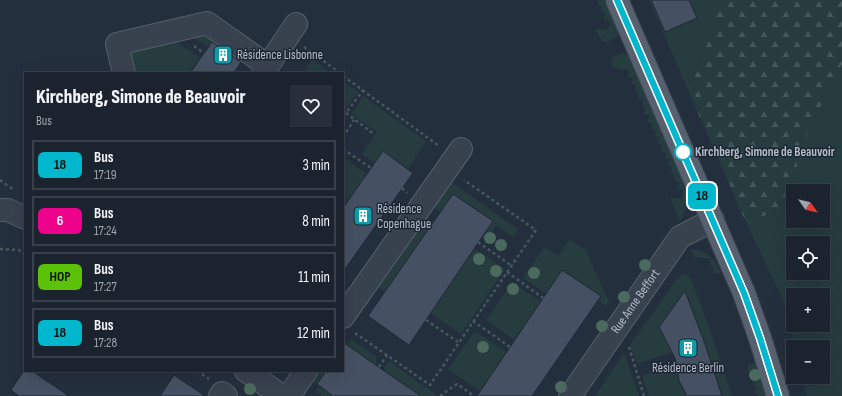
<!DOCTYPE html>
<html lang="en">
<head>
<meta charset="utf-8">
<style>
  :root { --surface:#1b232e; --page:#282f3a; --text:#f1f3f6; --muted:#a0a4aa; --line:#39404a }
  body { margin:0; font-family:"Sofia Sans Condensed",sans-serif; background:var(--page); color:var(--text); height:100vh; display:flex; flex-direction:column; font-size:15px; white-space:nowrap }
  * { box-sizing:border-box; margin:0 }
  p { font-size:13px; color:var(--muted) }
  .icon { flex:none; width:22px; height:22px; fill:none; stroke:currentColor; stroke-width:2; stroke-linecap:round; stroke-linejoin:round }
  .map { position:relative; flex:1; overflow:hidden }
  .details { position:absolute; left:24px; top:72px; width:320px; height:300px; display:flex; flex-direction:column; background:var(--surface); border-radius:0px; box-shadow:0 4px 16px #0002,0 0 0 1px var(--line) }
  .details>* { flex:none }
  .badge { padding:0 8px; border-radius:6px; font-size:14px; line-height:26px }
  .needle { width:26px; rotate:124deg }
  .fabs { position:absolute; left:786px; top:184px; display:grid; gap:8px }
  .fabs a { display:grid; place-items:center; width:44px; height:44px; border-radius:0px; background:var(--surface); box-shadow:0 4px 16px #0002,0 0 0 1px var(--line); font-size:20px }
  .map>.badge { position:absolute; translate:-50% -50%; box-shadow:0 0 0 2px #fff }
  .round { display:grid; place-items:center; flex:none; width:42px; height:42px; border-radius:0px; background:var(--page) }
  .overview { display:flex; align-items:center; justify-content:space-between; height:68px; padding:0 12px }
  h1 { font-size:19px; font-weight:800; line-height:30px }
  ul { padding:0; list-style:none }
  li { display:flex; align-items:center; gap:12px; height:50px; margin:0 8px 6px; padding:0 4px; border:2px solid var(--line); border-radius:0px }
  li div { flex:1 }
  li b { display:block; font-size:15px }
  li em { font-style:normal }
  li .badge { min-width:44px; font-weight:700; text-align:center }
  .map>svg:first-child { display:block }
  .green { fill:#263c3f; fill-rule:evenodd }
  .forest { fill:url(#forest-firs) }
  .building { fill:#455162; stroke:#1f2835 }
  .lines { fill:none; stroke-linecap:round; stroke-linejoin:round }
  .minor-casing { stroke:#565f6c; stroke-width:24 }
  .major-casing { stroke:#414a57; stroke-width:24 }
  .path { stroke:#44595c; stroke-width:2.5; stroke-dasharray:3 3; stroke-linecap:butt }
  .minor { stroke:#38414e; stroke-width:22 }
  .major { stroke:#56606e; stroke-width:22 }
  .tree { fill:#4b6a5d }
  .line-casing { stroke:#fff; stroke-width:9 }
  .line { stroke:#00b7ce; stroke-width:6 }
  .stop-dot { fill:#fff; stroke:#00b7ce; stroke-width:2 }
  .labels { text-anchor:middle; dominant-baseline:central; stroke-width:3; stroke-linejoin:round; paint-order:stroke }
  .poi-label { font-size:13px; fill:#b4bcc9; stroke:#1d2633; text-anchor:start }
  .stop-label { font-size:13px; font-weight:bold; fill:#b4bcc9; stroke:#1d2633; text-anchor:start }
  .street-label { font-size:13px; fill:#b4bcc9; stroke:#1d2633 }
</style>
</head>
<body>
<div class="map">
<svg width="842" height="396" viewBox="0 0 842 396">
  <defs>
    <pattern id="forest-firs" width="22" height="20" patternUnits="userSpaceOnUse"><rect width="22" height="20" fill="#263c3f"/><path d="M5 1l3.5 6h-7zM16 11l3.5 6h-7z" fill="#435659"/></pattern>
  </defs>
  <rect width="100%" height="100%" fill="#242f3e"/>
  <path class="green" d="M598,0H605L619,30L617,37L607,42H603L595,29L608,30L610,21L604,20L605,13H601L602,6L598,5Z
    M649,0H714V25L688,90Z
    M183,30L216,36L208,47Z
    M166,34L200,58L190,73H129L123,44Z
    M623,53H625L629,56L688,191V204L680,222L670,197L682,199L683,190L678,189L679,182L674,181L675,175L671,174L672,167L668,166L669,159H665L666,152L661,151L662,145L658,144L659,137L655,136V130L651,129L652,123L648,122L649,115L644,114L645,107H642L643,100L638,99L639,92L635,91L636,84H632L633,77H628L629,70L613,68L611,60L613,57Z
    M312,59L332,73H303Z
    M842,64V396H807L802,377H823V347H795L783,300L744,218L764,216L793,196V221H823V191H795L798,152ZM793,243H823V273H793ZM793,295H823V325H793Z
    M343,81L358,92L345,110L343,108Z
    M363,96L426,141L408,169L383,152L375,163L362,154L377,132L351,114Z
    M343,157L367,174L343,208Z
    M451,182L518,229L513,237L496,225L486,240L482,237L493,221L453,194L440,212L433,207Z
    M427,217L434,222L385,292L378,287Z
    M570,239L586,250L609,302L606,306L598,301L600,296L563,270L546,294L523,278L544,247L558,256Z
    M474,248L505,269L461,334L430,313Z
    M690,249C708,251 713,257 721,272L717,274L713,273L714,267L710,266L711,259L694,257Z
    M684,274L691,278L715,344L732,396H722L705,344L659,327L672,352L637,364L630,345L677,279Z
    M512,282L541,302L514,340L486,320Z
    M475,331L506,352L480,391L448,369Z
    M351,339L376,357L377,366L345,344L343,347V340L348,343Z
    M624,353L639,396H595Z
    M389,361L435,394L436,396H404L409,388L383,370Z
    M676,363L679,381L687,396H649L642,376Z
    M755,363L766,396H758V394L755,393L756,386H753L754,379L750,378L751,372L747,371L749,364Z
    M320,371H326L317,384L313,382Z
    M319,386L333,396H322L315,391Z"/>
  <path class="forest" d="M714,0H842V64L798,152L795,191H793V196L764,216L744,218L688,90L714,25Z"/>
  <path class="building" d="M651,0H689L697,18L665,32Z
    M212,42L241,62L234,73H190Z
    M383,151L413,173L343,272V208Z
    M453,194L493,221L409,345L368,316Z
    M562,270L601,296L532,396H477Z
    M685,291L705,344L722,396H687L679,381L675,358L659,327Z
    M343,342L377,366L421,396H333L317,384L326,371H343Z
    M25,369V371H32L69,396H19L11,390Z
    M174,375L205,396H160Z"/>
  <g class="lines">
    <g class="minor-casing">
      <g id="minor">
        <path d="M124,73L117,44L207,23L268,66"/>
        <path d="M263,73L296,24"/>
        <path d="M0,210H8L25,218"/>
        <path d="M343,317L461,149"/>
        <path d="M246,371L282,396"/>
        <path d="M220,396L222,393L226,396"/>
        <path d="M289,396L306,371"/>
        <path id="s1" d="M570,396L680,237L713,220"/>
      </g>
    </g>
    <g class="major-casing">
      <path id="major" d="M617,0L744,293L760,338L778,396"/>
    </g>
    <path class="path" d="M194,46L204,53
      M304,47L340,73
      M343,76L439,146
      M343,111L346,113L363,90
      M346,113L374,134
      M343,137L354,120
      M343,149L371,168
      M0,180L14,190
      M402,188L407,193
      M478,242L512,266
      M0,249L19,250L25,254
      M507,272L543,298
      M426,320L458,342
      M473,321L510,347
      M355,333L430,385L536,230L464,180
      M629,347L644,396
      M379,367L387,355
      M197,371L209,379
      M440,396L457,384L474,396"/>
    <use href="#minor" class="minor"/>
    <use href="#major" class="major"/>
  </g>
  <g class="tree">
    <circle cx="490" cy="238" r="6"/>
    <circle cx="501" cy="245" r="6"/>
    <circle cx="479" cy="259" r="6"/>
    <circle cx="645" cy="265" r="6"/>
    <circle cx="496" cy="271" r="6"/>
    <circle cx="534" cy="273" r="6"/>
    <circle cx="513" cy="289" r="6"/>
    <circle cx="624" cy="297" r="6"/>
    <circle cx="602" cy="326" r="6"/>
    <circle cx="483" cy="347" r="6"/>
    <circle cx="755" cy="375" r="6"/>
    <circle cx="561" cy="387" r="6"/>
    <circle cx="250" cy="389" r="6"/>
  </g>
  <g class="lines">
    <g class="line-casing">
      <path id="line" d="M617,0L744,293L760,338L778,396"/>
    </g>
    <use href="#line" class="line"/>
  </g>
  <defs>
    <g id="building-square" transform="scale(1)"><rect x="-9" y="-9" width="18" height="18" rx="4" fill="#0f9aa8" stroke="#1d2633"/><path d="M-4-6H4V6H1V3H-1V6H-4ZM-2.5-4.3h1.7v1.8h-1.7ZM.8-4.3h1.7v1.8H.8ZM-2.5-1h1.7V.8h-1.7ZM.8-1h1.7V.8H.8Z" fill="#fff"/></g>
  </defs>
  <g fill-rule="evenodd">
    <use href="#building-square" x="223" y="55"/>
    <use href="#building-square" x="363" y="216"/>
    <use href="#building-square" x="688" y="348"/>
  </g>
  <circle class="stop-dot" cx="683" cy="152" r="8"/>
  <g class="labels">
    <g class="poi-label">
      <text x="237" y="55">Résidence Lisbonne</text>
      <text x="377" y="209">Résidence<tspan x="377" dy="15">Copenhague</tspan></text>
      <text x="688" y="368" text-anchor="middle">Résidence Berlin</text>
    </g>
    <g class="stop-label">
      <text x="695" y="152">Kirchberg, Simone de Beauvoir</text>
    </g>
    <g class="street-label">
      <text stroke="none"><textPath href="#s1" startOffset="115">Rue Anne Beffort</textPath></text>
    </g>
  </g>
</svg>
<div class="fabs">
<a><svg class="needle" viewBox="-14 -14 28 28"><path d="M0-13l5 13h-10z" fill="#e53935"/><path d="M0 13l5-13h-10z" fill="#a0a4aa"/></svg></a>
<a><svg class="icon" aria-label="locate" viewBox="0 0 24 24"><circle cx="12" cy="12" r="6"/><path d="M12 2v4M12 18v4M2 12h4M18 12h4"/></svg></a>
<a>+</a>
<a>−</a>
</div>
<b class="badge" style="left:702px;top:196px;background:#00b7ce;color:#111">18</b>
<section class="details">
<div class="overview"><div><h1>Kirchberg, Simone de Beauvoir</h1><p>Bus</p></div><a class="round"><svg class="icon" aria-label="heart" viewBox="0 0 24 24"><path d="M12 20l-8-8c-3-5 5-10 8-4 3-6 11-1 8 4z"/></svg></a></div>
<ul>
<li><span class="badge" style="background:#00b7ce;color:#111">18</span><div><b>Bus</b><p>17:19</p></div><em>3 min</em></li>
<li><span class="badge" style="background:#ed028c;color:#fff">6</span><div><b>Bus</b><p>17:24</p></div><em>8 min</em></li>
<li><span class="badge" style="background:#5bc109;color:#111">HOP</span><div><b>Bus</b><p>17:27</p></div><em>11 min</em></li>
<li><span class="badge" style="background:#00b7ce;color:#111">18</span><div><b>Bus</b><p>17:28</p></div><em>12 min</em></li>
</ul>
</section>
</div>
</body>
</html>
